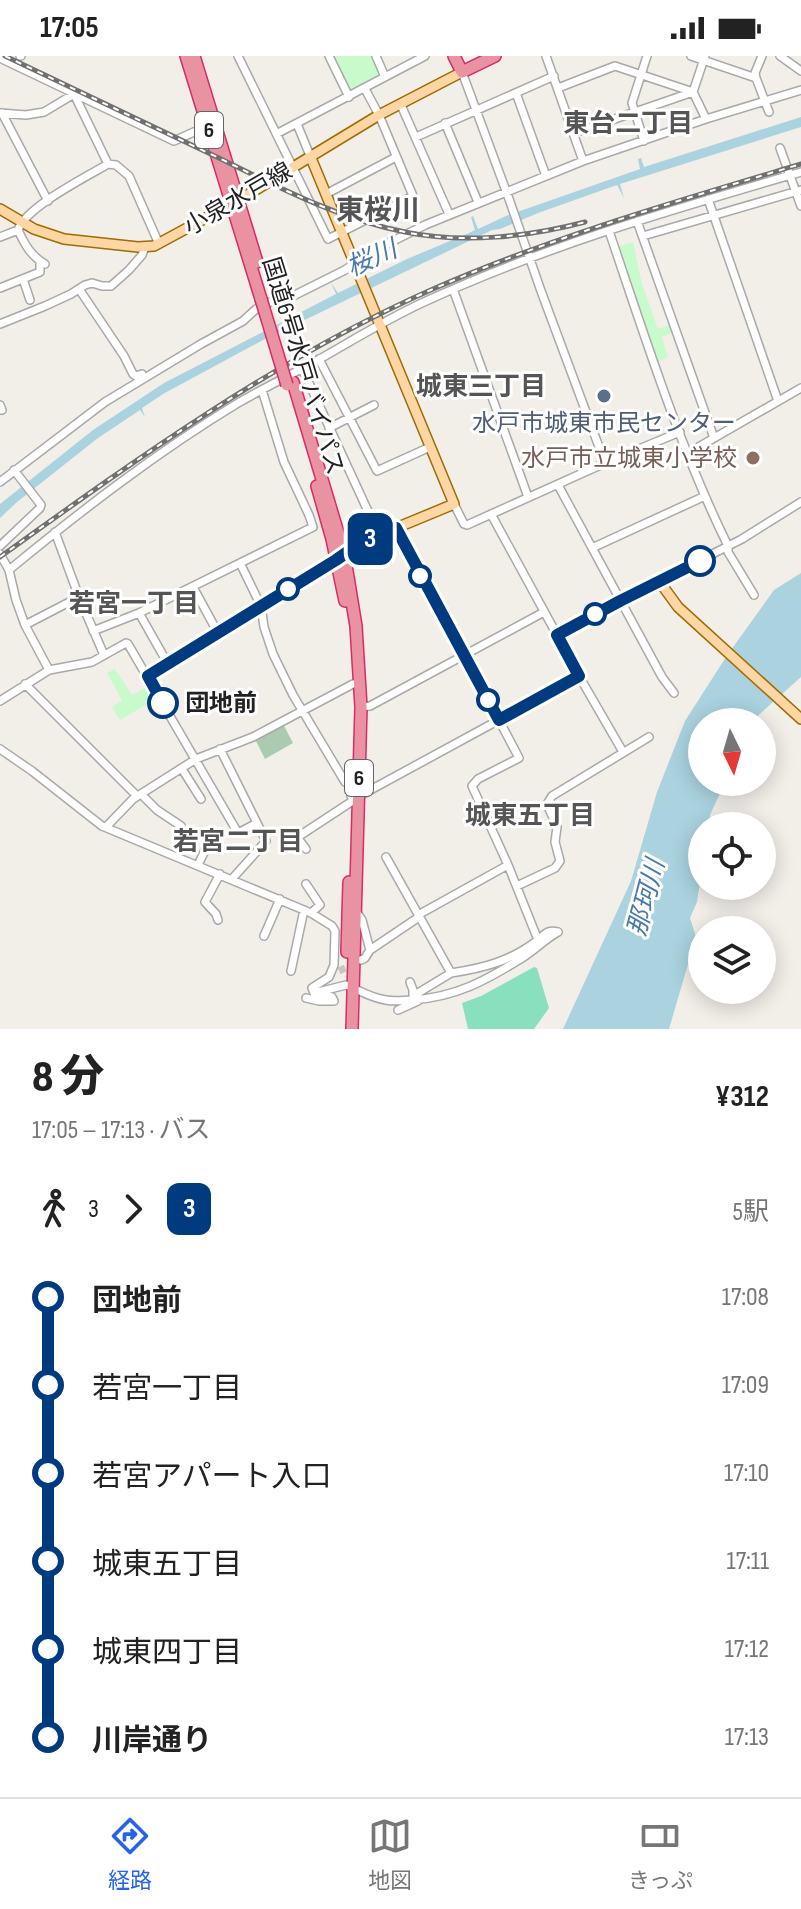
<!DOCTYPE html>
<html lang="ja">
<head>
<meta charset="utf-8">
<style>
  :root { --surface:#fff; --page:#f2f2f2; --text:#222; --muted:#767676; --line:#e0e0e0; --accent:#2563eb }
  body { margin:0; font-family:"Sofia Sans Condensed","Noto Sans JP",sans-serif; background:var(--page); color:var(--text); height:100vh; display:flex; flex-direction:column; font-size:30px; white-space:nowrap }
  * { box-sizing:border-box; margin:0 }
  p { font-size:26px; color:var(--muted) }
  .icon { flex:none; width:44px; height:44px; fill:none; stroke:currentColor; stroke-width:2; stroke-linecap:round; stroke-linejoin:round }
  .map { position:relative; height:973px; overflow:hidden }
  .details { display:flex; flex-direction:column; background:var(--surface); flex:1 }
  .details>* { flex:none }
  .badge { padding:0 16px; border-radius:12px; font-size:28px; line-height:52px }
  .needle { width:52px; rotate:175deg }
  .buttons { position:absolute; left:688px; top:652px; display:grid; gap:16px }
  .buttons a { display:grid; place-items:center; width:88px; height:88px; border-radius:50%; background:var(--surface); box-shadow:0 4px 20px #0003; font-size:40px }
  .map>.badge { position:absolute; translate:-50% -50%; box-shadow:0 0 0 4px #fff }
  .legs { display:flex; align-items:center; gap:12px; height:88px; padding:0 32px; font-size:26px }
  .legs p { margin-inline-start:auto }
  .overview { display:flex; align-items:center; justify-content:space-between; height:136px; padding:0 32px }
  h1 { font-size:44px; font-weight:800; line-height:60px }
  ul { padding:0 32px; list-style:none }
  li { display:flex; align-items:center; gap:28px; height:88px; font-size:30px }
  li i { display:grid; place-items:center; width:12px; height:100%; margin:0 10px; background:currentColor }
  li i::after { content:''; width:20px; height:20px; margin:-10px; border:6px solid; border-radius:50%; background:var(--surface) }
  li p { margin-inline-start:auto }
  li:first-child i { background:linear-gradient(#0000 50%,currentColor 0) }
  li:last-child i { background:linear-gradient(currentColor 50%,#0000 0) }
  .status { display:flex; justify-content:space-between; align-items:center; height:56px; padding:0 40px; background:var(--surface); direction:ltr }
  .status svg { height:22px; fill:currentColor }
  .tab-bar { display:flex; justify-content:space-around; align-items:center; height:112px; border-top:2px solid var(--line); background:var(--surface); font-size:22px; color:var(--muted) }
  .tab-bar a { display:grid; justify-items:center; gap:4px }
  .tab-bar .current { color:var(--accent) }
  .map>svg:first-child { display:block }
  .cemetery { fill:#aacbaf }
  .park { fill:#c8facc }
  .pitch { fill:#88e0be }
  .water { fill:#aad3df }
  .lines { fill:none; stroke-linecap:round; stroke-linejoin:round }
  .minor-tunnel { stroke:#c8c6c1; stroke-width:7; stroke-dasharray:7 3.5; stroke-linecap:butt }
  .minor-casing { stroke:#a9a9a9; stroke-width:10 }
  .major-casing { stroke:#a06b00; stroke-width:12 }
  .highway-casing { stroke:#dc2a67; stroke-width:14 }
  .minor { stroke:#fff; stroke-width:7 }
  .major { stroke:#fcd6a4; stroke-width:9 }
  .highway { stroke:#e892a2; stroke-width:11 }
  .rail-casing { stroke:#707070; stroke-width:5 }
  .rail { stroke:#fff; stroke-width:2; stroke-dasharray:6; stroke-linecap:butt }
  .highway-bridge-casing { stroke:#dc2a67; stroke-width:14; stroke-linecap:butt }
  .highway-bridge { stroke:#e892a2; stroke-width:11 }
  .line-1-casing { stroke:#fff; stroke-width:18 }
  .line-1 { stroke:#003b80; stroke-width:12 }
  .service-dot { fill:#5c6f8a; stroke:#fff; stroke-width:3 }
  .education-dot { fill:#8d6e63; stroke:#fff; stroke-width:3 }
  .stop-1-dot { fill:#fff; stroke:#003b80; stroke-width:4 }
  .labels { text-anchor:middle; dominant-baseline:central; stroke-width:6; stroke-linejoin:round; paint-order:stroke }
  .shield { fill:#fff; stroke:#646464; stroke-width:2 }
  .shield-label { font-size:22px; font-weight:bold; fill:#222 }
  .street-label { font-size:24px; fill:#222; stroke:#fff }
  .service-label { font-size:24px; fill:#4e5e75; stroke:#fff }
  .education-label { font-size:24px; fill:#785e54; stroke:#fff; text-anchor:end }
  .stop-label { font-size:24px; font-weight:bold; fill:#222; stroke:#fff; text-anchor:start }
  .neighbourhood-label { font-size:26px; font-weight:bold; fill:#555; stroke:#fff }
  .water-label { font-size:26px; font-style:italic; fill:#4a7aab; stroke:#fff }
  .quarter-label { font-size:28px; font-weight:bold; fill:#555; stroke:#fff }
</style>
</head>
<body>
<div class="status"><b>17:05</b><svg viewBox="0 0 49 12"><path d="M0 12V9h3v3zM5 12V6h3v6zM10 12V3h3v9zM15 12V0h3v12zM26 1h20v11H26zM47 4h2v5h-2z"/></svg></div>
<div class="map">
<svg width="801" height="973" viewBox="0 0 801 973">
  <rect width="100%" height="100%" fill="#f2efe9"/>
  <path class="cemetery" d="M283,668L293,687L265,703L255,683Z"/>
  <path class="park" d="M336,0H373L381,20L350,37L333,2Z
    M633,186L642,228L658,273L671,268L674,276L662,281L668,301L657,306L617,191Z
    M115,613L132,639L148,630L156,643L120,664L112,651L122,644L107,617Z"/>
  <path class="pitch" d="M534,911L537,912L549,952L534,973H468L462,947L481,940Z"/>
  <path class="water" d="M801,61V71L620,128L624,142L617,129L538,157L500,173L492,174L265,283L163,338L142,352L145,361L140,354L98,382L17,446L0,462V448L93,374L164,327L336,238L331,227L338,237L407,203L469,177L475,174L471,161L473,160L478,173L506,160L640,113L638,103L641,102L644,111Z
    M801,517V621L751,666H702V726H725L710,759L709,770H702V813L697,846L690,862L696,881L669,973H563L631,825L657,736L685,665L726,601L774,534Z"/>
  <g class="lines">
    <path class="minor-tunnel" d="M339,915L355,907"/>
    <g class="minor-casing">
      <path id="minor" d="M20,0H21
        M238,0L328,183L413,140L379,59L365,33
        M329,0L349,41
        M376,0L385,21
        M546,0L583,105
        M691,0L756,22L769,56
        M780,0L801,15
        M0,2L174,85L207,70
        M462,16L509,143L541,235L605,407
        M756,22L755,17L762,0
        M558,32L615,10L693,36L706,63
        M516,37L546,120
        M401,49L449,158
        M0,57L26,59L44,56L74,38L108,108
        M2,57L48,145
        M445,67L478,146
        M297,68L311,102
        M278,77L425,0
        M574,77L693,36L705,0
        M416,81L554,20
        M644,85L632,47L647,0
        M780,92L801,150
        M326,138L396,101
        M708,143L778,345
        M637,165L714,382
        M609,175C645,281 679,390 728,490V496L754,539
        M643,180L801,134
        M0,181L18,174
        M45,208C31,200 25,189 18,174C26,151 86,121 108,108L116,109L129,120L159,188
        M23,223L30,244
        M0,232L40,216V205
        M79,233L124,300L133,318L136,320L142,318
        M453,233L528,441
        M0,268L45,250L71,238L85,229L92,227L102,230H111L129,214L142,199L145,191
        M319,303L377,415L430,391
        M302,312L379,479
        M0,349L2,354H0
        M329,372L374,349
        M688,397L801,332
        M0,426L105,346L201,288L243,265L256,253L279,242L295,239L345,214L371,196L425,169L583,105L706,63L801,34
        M558,429L662,621L674,637
        M454,448L464,468L467,469L605,407L680,376
        M491,458L557,579
        M55,476L79,541L104,599
        M0,490L40,452L41,449L14,414
        M592,492L705,440
        M0,498L9,514L16,544L25,569L49,614
        M240,507L261,550L264,571L273,598L293,639L345,726L352,729
        M9,514C82,454 157,396 238,347C264,332 292,318 318,304C353,284 387,263 424,246C545,190 674,153 801,116
        M659,525L742,483L801,446
        M194,533L218,577
        M139,557L168,608
        M25,569L79,541
        M93,575L139,557L313,471L309,459L284,406L262,334
        M148,620L336,504L359,488L396,472
        M579,620L623,696
        M25,628L137,740
        M0,645L49,614L92,606L126,587L128,588L238,777L257,767
        M361,651L370,650L544,556
        M0,693L32,715L102,770L311,857L332,870L335,875L334,909L329,921L312,932L314,937
        M220,693L266,785L232,823
        M182,713L201,743
        M141,738L157,754L181,770
        M351,740L363,738L499,664L519,702L478,723L472,730L508,809L538,884C545,878 548,873 558,876
        M106,771L133,743L196,703L253,681L353,628
        M297,781L306,793
        M284,790L351,746
        M386,801L451,917C484,912 511,905 538,884
        M198,809L208,788
        M306,828L320,849L311,857
        M517,830L555,812L560,805L555,786L557,771L547,748L552,740L649,681
        M356,855L362,864L370,894
        M418,859L508,809
        M218,864L216,858L205,846L220,818
        M264,880L280,843
        M361,904L365,902L370,894L419,861
        M291,915L304,854
        M410,926L413,934V940L451,917
        M314,937L346,929C359,934 371,942 386,944C395,946 404,944 412,944C456,941 485,925 522,902C535,894 545,883 558,876
        M306,942L319,945H334L332,941L316,937
        M398,954L418,945"/>
    </g>
    <g class="major-casing">
      <path id="major" d="M311,102L454,448L396,472L499,664L579,620L557,579L659,525L678,551L801,663
        M0,153L34,173L64,183L138,191L154,190L239,144L379,59L462,16"/>
    </g>
    <g class="highway-casing">
      <path id="highway" d="M186,0L261,243
        M194,0L257,206
        M454,0L462,16L495,0
        M293,326L344,497L356,570L361,651L352,973
        M317,430L332,483L345,545
        M347,896L349,826"/>
    </g>
    <use href="#minor" class="minor"/>
    <use href="#major" class="major"/>
    <use href="#highway" class="highway"/>
    <g class="rail-casing">
      <path id="rail" d="M5,0C76,34 147,68 219,102C278,131 339,163 405,176C463,188 528,181 585,166
        M0,501C138,402 277,302 433,233C552,181 677,145 801,108"/>
    </g>
    <use href="#rail" class="rail"/>
    <g class="highway-bridge-casing">
      <path id="highway-bridge" d="M261,243L287,329"/>
    </g>
    <use href="#highway-bridge" class="highway-bridge"/>
  </g>
  <g class="lines">
    <g class="line-1-casing">
      <path id="line-1" d="M163,647L148,620L336,504L359,488L396,472L499,664L579,620L557,579L620,545L700,505"/>
    </g>
    <use href="#line-1" class="line-1"/>
  </g>
  <circle class="service-dot" cx="604" cy="340" r="8"/>
  <circle class="education-dot" cx="753" cy="402" r="8"/>
  <g class="stop-1-dot">
    <circle cx="700" cy="505" r="14"/>
    <circle cx="420" cy="520" r="10"/>
    <circle cx="288" cy="533" r="10"/>
    <circle cx="595" cy="558" r="10"/>
    <circle cx="488" cy="644" r="10"/>
    <circle cx="163" cy="647" r="14"/>
  </g>
  <g class="labels">
    <g class="shield">
      <rect x="195" y="56" width="28" height="36" rx="6"/>
      <rect x="345" y="704" width="28" height="36" rx="6"/>
    </g>
    <g class="shield-label">
      <text x="209" y="74">6</text>
      <text x="359" y="722">6</text>
    </g>
    <g class="street-label">
      <text transform="translate(238 143) rotate(-30)">小泉水戸線</text>
      <text transform="translate(303 310) rotate(73)">国道6号水戸バイパス</text>
    </g>
    <g class="service-label">
      <text x="604" y="367">水戸市城東市民センター</text>
    </g>
    <g class="education-label">
      <text x="737" y="402">水戸市立城東小学校</text>
    </g>
    <g class="stop-label">
      <text x="185" y="647">団地前</text>
    </g>
    <g class="neighbourhood-label">
      <text x="628" y="68">東台二丁目</text>
      <text x="481" y="331">城東三丁目</text>
      <text x="134" y="548">若宮一丁目</text>
      <text x="530" y="760">城東五丁目</text>
      <text x="238" y="786">若宮二丁目</text>
    </g>
    <g class="water-label">
      <text transform="translate(372 203) rotate(-24)">桜川</text>
      <text transform="translate(647 842) rotate(-75)">那珂川</text>
    </g>
    <g class="quarter-label">
      <text x="378" y="154">東桜川</text>
    </g>
  </g>
</svg>
<div class="buttons">
<a><svg class="needle" viewBox="-14 -14 28 28"><path d="M0-13l5 13h-10z" fill="#e53935"/><path d="M0 13l5-13h-10z" fill="#767676"/></svg></a>
<a><svg class="icon" aria-label="locate" viewBox="0 0 24 24"><circle cx="12" cy="12" r="6"/><path d="M12 2v4M12 18v4M2 12h4M18 12h4"/></svg></a>
<a><svg class="icon" aria-label="layers" viewBox="0 0 24 24"><path d="M12 4l9 5-9 5-9-5zM3 14l9 5 9-5"/></svg></a>
</div>
<b class="badge" style="left:370px;top:483px;background:#003b80;color:#fff">3</b>
</div>
<section class="details">
<div class="overview"><div><h1>8 分</h1><p>17:05 – 17:13 · バス</p></div><b>¥312</b></div>
<div class="legs"><svg class="icon" aria-label="walk" viewBox="0 0 24 24"><circle cx="13" cy="4" r="2"/><path d="M13 8l-2 6 4 7M11 14l-3 7M7 12l3-4h3l4 4"/></svg>3<svg class="icon" aria-label="forward" viewBox="0 0 24 24"><path d="M9 5l7 7-7 7"/></svg><b class="badge" style="background:#003b80;color:#fff">3</b><p>5駅</p></div>
<ul>
<li><i style="color:#003b80"></i><b>団地前</b><p>17:08</p></li>
<li><i style="color:#003b80"></i><span>若宮一丁目</span><p>17:09</p></li>
<li><i style="color:#003b80"></i><span>若宮アパート入口</span><p>17:10</p></li>
<li><i style="color:#003b80"></i><span>城東五丁目</span><p>17:11</p></li>
<li><i style="color:#003b80"></i><span>城東四丁目</span><p>17:12</p></li>
<li><i style="color:#003b80"></i><b>川岸通り</b><p>17:13</p></li>
</ul>
</section>
<nav class="tab-bar">
<a class="current"><svg class="icon" aria-label="directions" viewBox="0 0 24 24"><path d="M12 3l9 9-9 9-9-9zM9 14v-3h6M13 9l2 2-2 2"/></svg>経路</a>
<a><svg class="icon" aria-label="map" viewBox="0 0 24 24"><path d="M3 6l6-2 6 2 6-2v14l-6 2-6-2-6 2zM9 4v14M15 6v14"/></svg>地図</a>
<a><svg class="icon" aria-label="tickets" viewBox="0 0 24 24"><path d="M3 7h18v10H3zM15 7v10"/></svg>きっぷ</a>
</nav>
</body>
</html>
